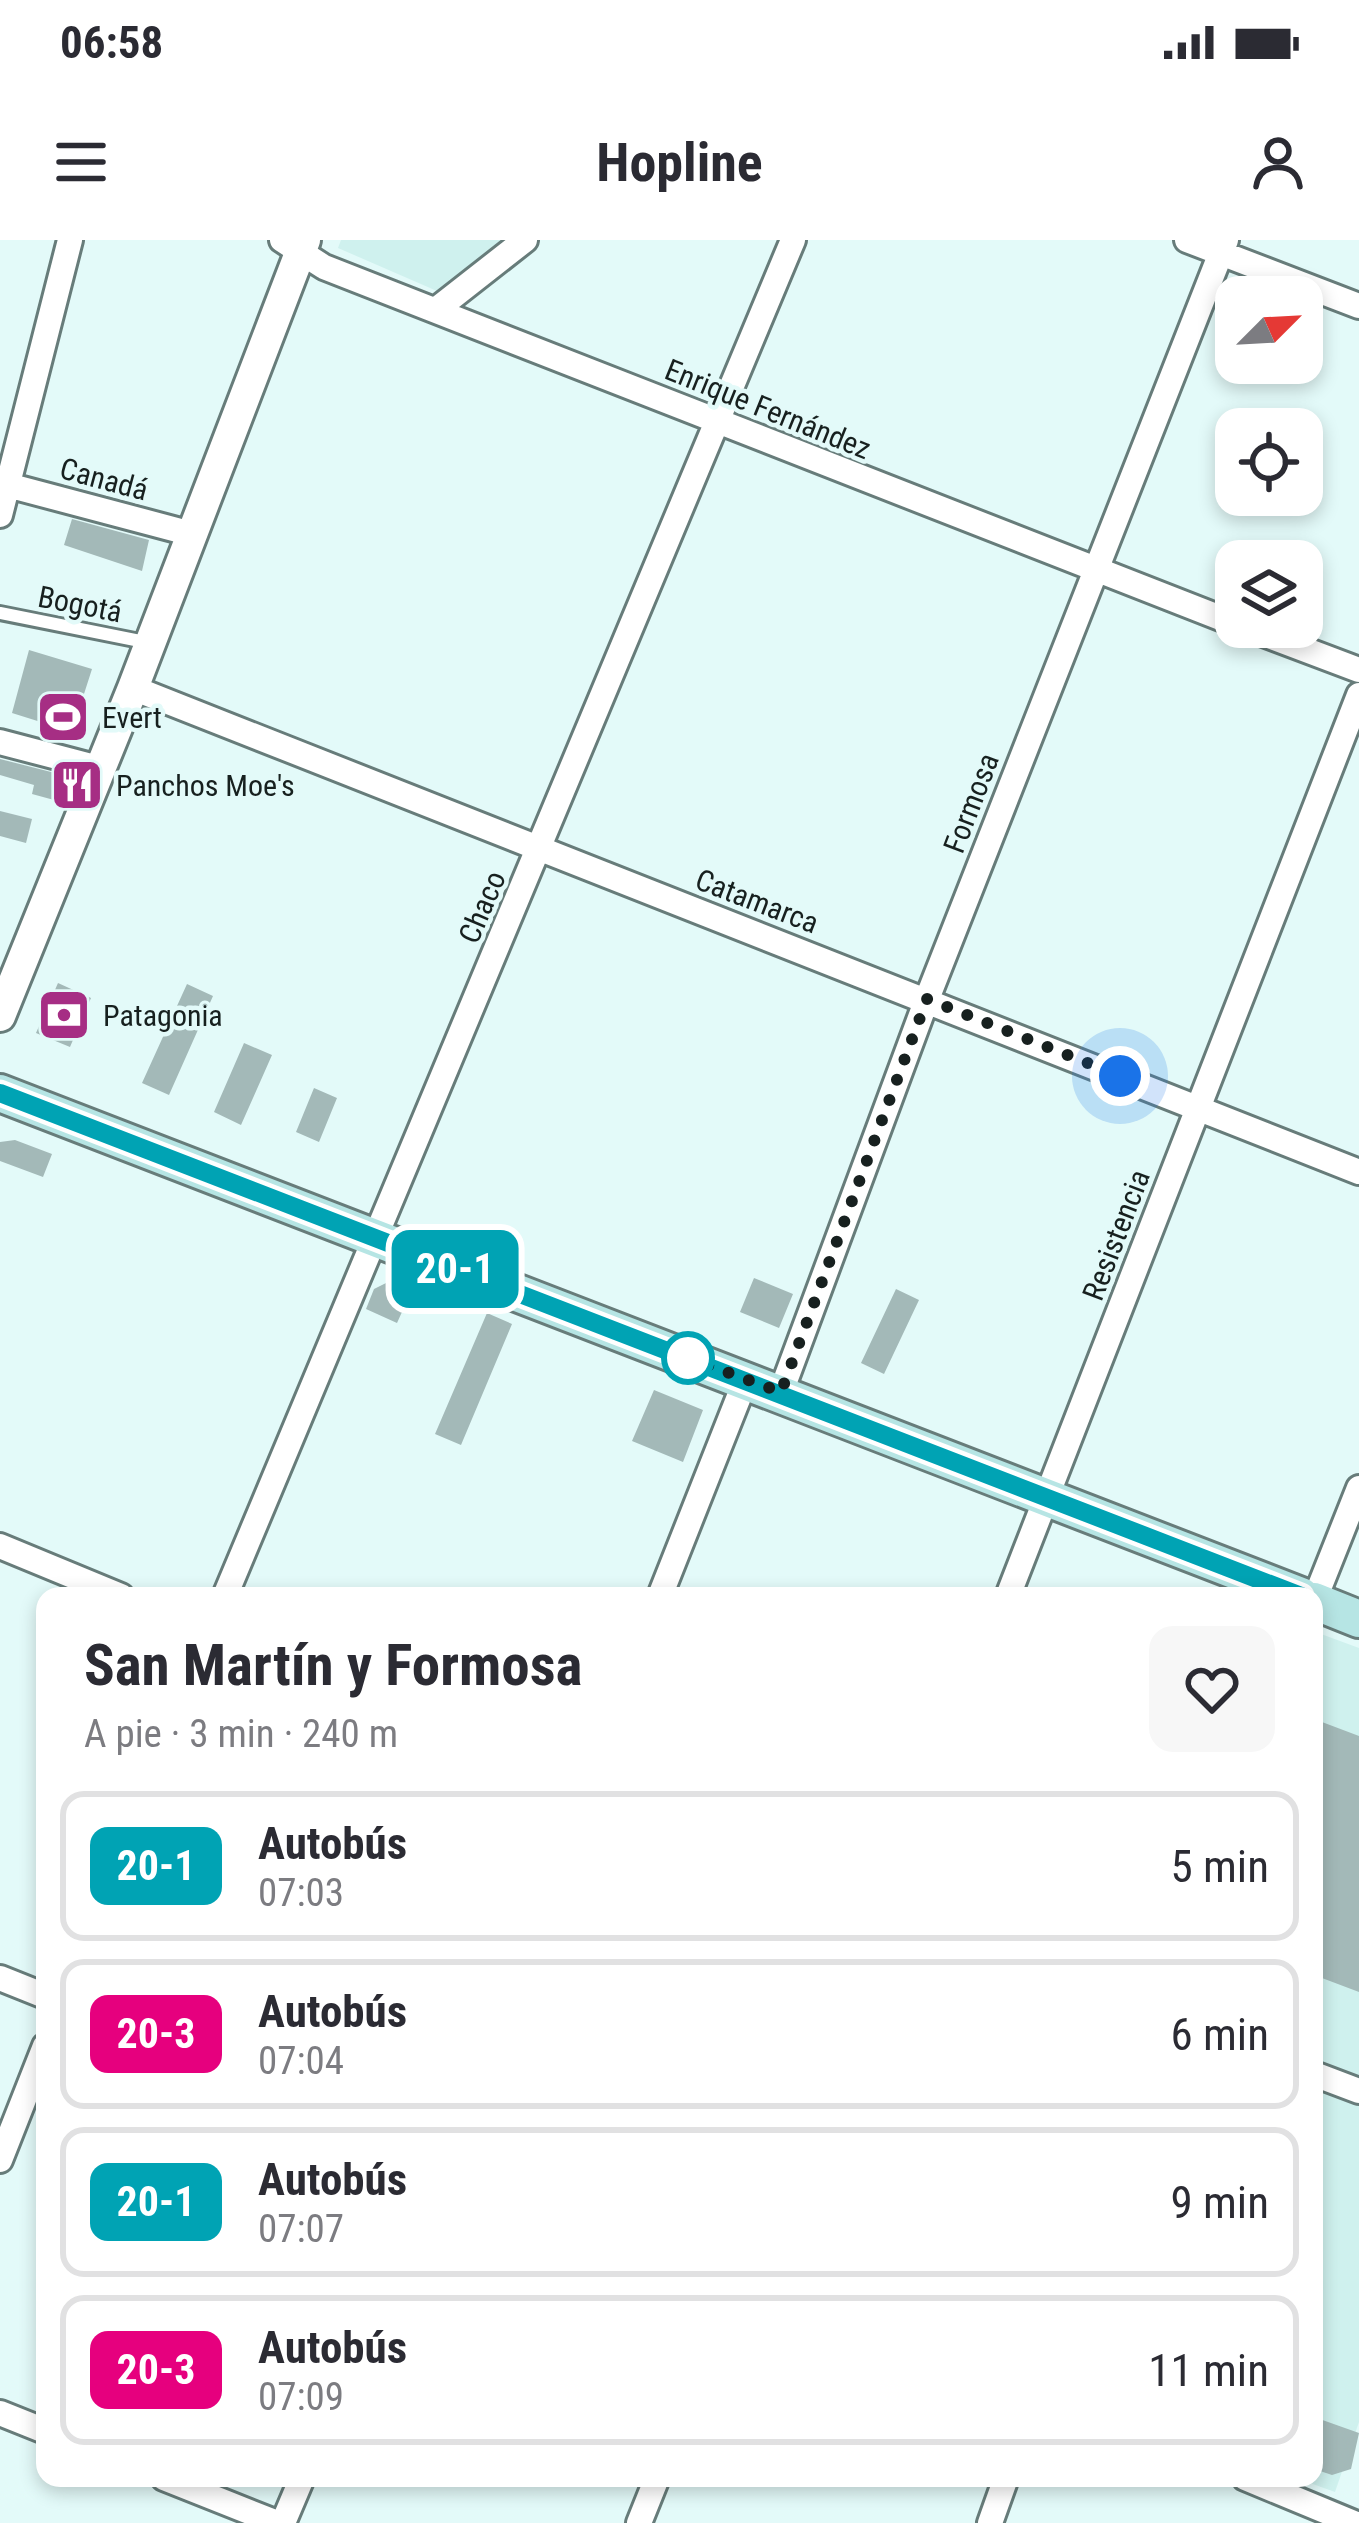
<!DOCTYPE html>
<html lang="es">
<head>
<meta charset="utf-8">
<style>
  :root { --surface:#fff; --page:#f7f7f7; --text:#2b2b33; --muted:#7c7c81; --line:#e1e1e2 }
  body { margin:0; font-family:"Roboto Condensed",sans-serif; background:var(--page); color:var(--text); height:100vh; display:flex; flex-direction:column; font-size:45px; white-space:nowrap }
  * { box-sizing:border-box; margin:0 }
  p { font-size:39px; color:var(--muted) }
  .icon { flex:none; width:66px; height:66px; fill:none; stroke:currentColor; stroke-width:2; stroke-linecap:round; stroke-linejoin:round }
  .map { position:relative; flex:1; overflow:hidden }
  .drawer { position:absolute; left:36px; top:1347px; width:1287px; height:900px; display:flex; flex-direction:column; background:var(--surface); border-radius:24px; box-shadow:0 6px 18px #0003 }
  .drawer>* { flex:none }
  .badge { padding:0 24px; border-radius:18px; font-size:42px; line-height:78px }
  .needle { width:78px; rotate:66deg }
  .buttons { position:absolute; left:1215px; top:36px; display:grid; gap:24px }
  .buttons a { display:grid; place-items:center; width:108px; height:108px; border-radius:24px; background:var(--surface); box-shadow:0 6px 18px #0003; font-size:60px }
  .you { position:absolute; width:60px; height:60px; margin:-30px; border:9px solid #fff; border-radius:50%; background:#1a73e8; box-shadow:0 0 0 18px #1a73e833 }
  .map>.badge { position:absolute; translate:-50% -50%; box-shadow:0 0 0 6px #fff }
  .round { display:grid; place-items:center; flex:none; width:126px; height:126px; border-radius:24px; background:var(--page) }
  .headline { display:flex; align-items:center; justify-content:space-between; height:204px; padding:0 48px }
  h1 { font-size:57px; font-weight:700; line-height:90px }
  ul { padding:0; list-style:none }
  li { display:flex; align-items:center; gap:36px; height:150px; margin:0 24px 18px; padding:0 24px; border:6px solid var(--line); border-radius:24px }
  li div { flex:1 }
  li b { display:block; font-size:45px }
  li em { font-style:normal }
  li .badge { min-width:132px; font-weight:700; text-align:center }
  .status { display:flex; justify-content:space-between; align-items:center; height:84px; padding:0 60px; background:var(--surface); direction:ltr }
  .status svg { height:33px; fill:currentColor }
  header { display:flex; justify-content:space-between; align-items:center; height:156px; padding:0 48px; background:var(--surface); font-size:54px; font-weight:700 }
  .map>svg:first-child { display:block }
  .built { fill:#cff1ee }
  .building { fill:#a3b9b8 }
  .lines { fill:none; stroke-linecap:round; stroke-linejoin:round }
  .service-casing { stroke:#677c7a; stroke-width:18 }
  .minor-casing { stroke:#677c7a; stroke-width:30 }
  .tertiary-casing { stroke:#677c7a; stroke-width:36 }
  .secondary-casing { stroke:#677c7a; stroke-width:42 }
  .service { stroke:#fff; stroke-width:12 }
  .minor { stroke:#fff; stroke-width:24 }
  .tertiary { stroke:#fff; stroke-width:30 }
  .secondary { stroke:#b6e5e4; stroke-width:36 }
  .line-casing { stroke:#fff; stroke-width:27 }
  .line { stroke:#00a3b4; stroke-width:18 }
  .walk { stroke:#17201f; stroke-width:12; stroke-dasharray:0 21.6 }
  .stop-dot { fill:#fff; stroke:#00a3b4; stroke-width:6 }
  .labels { text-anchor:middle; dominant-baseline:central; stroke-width:9; stroke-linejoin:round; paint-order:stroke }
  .street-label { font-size:30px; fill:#17201f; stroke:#e3faf9 }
  .poi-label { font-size:30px; fill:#17201f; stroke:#e3faf9; text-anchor:start }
</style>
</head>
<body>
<div class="status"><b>06:58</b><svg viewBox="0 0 49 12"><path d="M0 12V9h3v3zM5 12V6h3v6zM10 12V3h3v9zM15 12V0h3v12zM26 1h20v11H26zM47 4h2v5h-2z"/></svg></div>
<header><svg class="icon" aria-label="menu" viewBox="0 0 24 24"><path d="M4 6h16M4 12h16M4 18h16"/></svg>Hopline<svg class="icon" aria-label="person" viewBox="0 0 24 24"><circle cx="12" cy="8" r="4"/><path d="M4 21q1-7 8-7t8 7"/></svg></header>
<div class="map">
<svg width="1359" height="2283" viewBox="0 0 1359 2283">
  <rect width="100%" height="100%" fill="#e3faf9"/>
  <path class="built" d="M341,0H506L437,51L338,8Z
    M1321,1394L1359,1408V2182L1335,2252L1296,2238H1314V1418Z"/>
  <path class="building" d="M72,279L149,300L142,331L64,305Z
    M29,410L92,429L75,482L63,489L12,473Z
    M0,519L59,534L54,560L32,554L34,545L0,535Z
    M0,571L32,579L26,603L0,596Z
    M58,743L91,758L70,807L36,793Z
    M187,744L213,756L169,855L142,843Z
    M244,803L272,815L241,885L214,872Z
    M314,848L337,858L319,902L296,892Z
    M15,900L52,914L43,937L0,921V902Z
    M754,1038L793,1054L779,1088L740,1072Z
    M388,1042L411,1052L397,1083L366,1069L374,1049Z
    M896,1049L919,1060L884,1134L861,1123Z
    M487,1073L512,1084L461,1205L435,1194Z
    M654,1150L703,1170L683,1222L632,1201Z
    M1314,1479L1359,1496V1752L1314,1735Z
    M1314,2177L1359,2193L1351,2229L1332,2235L1314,2229Z"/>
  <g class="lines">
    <g class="service-casing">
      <path id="service" d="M0,373L150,403"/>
    </g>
    <g class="minor-casing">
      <path id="minor" d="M282,0L324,27L1236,384
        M1187,0L1359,66
        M437,69L525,0
        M0,243L192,294
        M0,275L70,0
        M1245,387L1359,430
        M133,448L1359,932
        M0,502L99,528
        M781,1152L927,759L1226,0
        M0,1306L121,1356
        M225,1356L793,0
        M660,1356L746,1139
        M1008,1356L1359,455
        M1314,1361L1359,1248
        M0,1738L45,1756
        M1314,1834L1359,1851
        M0,1920L45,1806
        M0,2173L45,2191
        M164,2238L277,2283
        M1245,2238L1354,2283
        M283,2283L302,2238
        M639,2283L657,2238
        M990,2283L1006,2238"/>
    </g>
    <g class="tertiary-casing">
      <path id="tertiary" d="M0,776L133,448L305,0"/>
    </g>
    <g class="secondary-casing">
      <path id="secondary" d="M0,853L1301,1356
        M1314,1361L1359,1379"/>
    </g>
    <use href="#service" class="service"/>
    <use href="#minor" class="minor"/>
    <use href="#tertiary" class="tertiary"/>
    <use href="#secondary" class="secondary"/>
  </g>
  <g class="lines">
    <g class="line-casing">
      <path id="line" d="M0,853L1301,1356"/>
    </g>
    <use href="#line" class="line"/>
    <path class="walk" d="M688,1118L781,1152L927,759L1120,836"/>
  </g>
  <defs>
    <g id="stadium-square" transform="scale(2.7)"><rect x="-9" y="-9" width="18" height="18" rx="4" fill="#a62e84" stroke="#e3faf9"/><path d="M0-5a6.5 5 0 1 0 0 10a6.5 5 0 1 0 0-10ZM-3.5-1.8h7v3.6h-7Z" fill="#fff"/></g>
    <g id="restaurant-square" transform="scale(2.7)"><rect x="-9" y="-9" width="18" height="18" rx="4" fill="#a62e84" stroke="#e3faf9"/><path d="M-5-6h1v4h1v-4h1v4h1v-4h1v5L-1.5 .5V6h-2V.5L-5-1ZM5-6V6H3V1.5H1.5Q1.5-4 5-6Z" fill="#fff"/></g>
    <g id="bank-square" transform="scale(2.7)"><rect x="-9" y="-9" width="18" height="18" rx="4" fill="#a62e84" stroke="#e3faf9"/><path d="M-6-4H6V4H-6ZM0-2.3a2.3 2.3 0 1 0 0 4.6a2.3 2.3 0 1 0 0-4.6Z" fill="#fff"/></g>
  </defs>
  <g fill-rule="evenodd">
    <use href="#stadium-square" x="63" y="477"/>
    <use href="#restaurant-square" x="77" y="545"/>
    <use href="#bank-square" x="64" y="775"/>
  </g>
  <circle class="stop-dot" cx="688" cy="1118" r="24"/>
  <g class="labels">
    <g class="street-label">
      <text transform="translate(768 169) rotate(22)">Enrique Fernández</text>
      <text transform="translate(104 239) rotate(15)">Canadá</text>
      <text transform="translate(80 364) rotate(11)">Bogotá</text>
      <text transform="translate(971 563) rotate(-69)">Formosa</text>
      <text transform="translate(757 661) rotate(21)">Catamarca</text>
      <text transform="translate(482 667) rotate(-67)">Chaco</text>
      <text transform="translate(1116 995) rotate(-69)">Resistencia</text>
    </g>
    <g class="poi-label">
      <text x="102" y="477">Evert</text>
      <text x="116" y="545">Panchos Moe's</text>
      <text x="103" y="775">Patagonia</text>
    </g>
  </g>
</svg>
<div class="buttons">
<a><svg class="needle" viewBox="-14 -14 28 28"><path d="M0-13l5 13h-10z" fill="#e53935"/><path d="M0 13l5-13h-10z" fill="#7c7c81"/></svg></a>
<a><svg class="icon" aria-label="locate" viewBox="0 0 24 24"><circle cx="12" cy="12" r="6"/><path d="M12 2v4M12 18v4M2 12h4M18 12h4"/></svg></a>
<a><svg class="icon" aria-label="layers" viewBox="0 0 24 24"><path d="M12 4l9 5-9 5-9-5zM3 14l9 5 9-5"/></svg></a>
</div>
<div class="you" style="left:1120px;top:836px"></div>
<b class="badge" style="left:455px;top:1029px;background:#00a3b4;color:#fff">20-1</b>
<section class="drawer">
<div class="headline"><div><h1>San Martín y Formosa</h1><p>A pie · 3 min · 240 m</p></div><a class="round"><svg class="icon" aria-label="heart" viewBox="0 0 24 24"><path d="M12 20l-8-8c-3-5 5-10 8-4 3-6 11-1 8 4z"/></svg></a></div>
<ul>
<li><span class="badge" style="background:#00a3b4;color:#fff">20-1</span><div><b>Autobús</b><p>07:03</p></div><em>5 min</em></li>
<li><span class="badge" style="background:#e6007e;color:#fff">20-3</span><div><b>Autobús</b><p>07:04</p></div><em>6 min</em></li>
<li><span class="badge" style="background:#00a3b4;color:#fff">20-1</span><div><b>Autobús</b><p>07:07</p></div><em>9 min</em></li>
<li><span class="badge" style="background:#e6007e;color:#fff">20-3</span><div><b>Autobús</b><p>07:09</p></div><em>11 min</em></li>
</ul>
</section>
</div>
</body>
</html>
